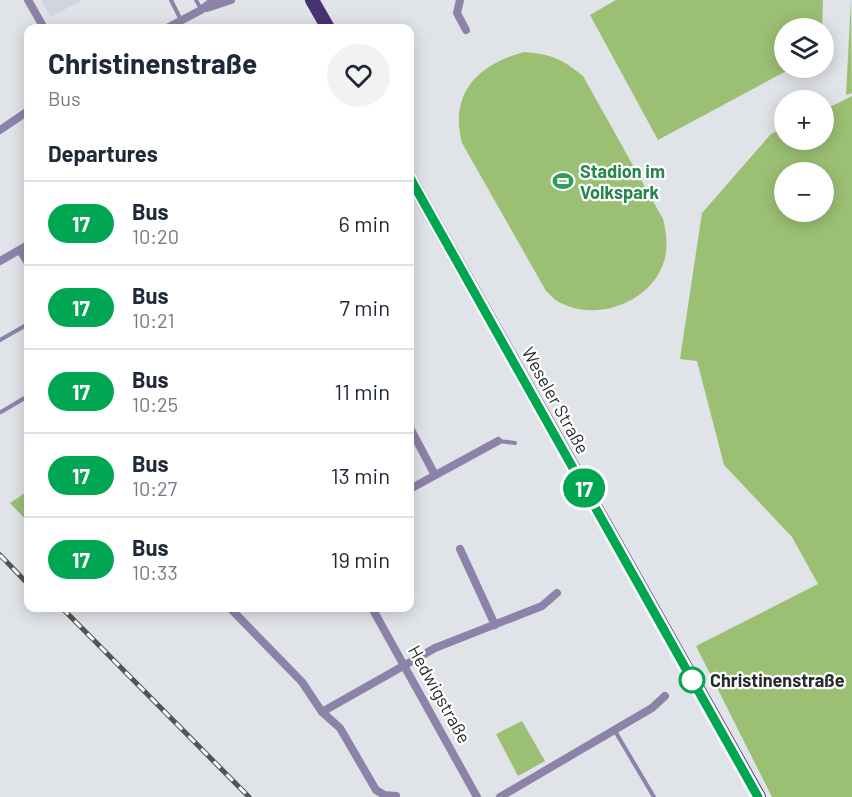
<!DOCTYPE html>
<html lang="en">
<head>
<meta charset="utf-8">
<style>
  :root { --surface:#fff; --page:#f2f2f3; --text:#1f2937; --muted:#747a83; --line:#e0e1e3 }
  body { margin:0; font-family:Barlow,sans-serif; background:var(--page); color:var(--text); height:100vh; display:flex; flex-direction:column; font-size:22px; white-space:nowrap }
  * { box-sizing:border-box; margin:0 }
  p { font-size:20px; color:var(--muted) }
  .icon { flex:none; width:33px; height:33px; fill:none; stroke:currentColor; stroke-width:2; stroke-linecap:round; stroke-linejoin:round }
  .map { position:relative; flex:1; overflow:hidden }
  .panel { position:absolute; left:24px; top:24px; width:390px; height:588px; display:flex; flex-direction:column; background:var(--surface); border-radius:12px; box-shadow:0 3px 15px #0003 }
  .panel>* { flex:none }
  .badge { padding:0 12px; border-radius:20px; font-size:21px; line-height:39px }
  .controls { position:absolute; left:774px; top:18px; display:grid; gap:12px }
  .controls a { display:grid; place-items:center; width:60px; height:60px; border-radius:50%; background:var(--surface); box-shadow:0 3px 15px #0003; font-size:30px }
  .map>.badge { position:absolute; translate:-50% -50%; box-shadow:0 0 0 3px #fff }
  h2 { padding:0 24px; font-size:22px; line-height:54px }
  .round { display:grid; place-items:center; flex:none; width:63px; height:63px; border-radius:32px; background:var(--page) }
  .overview { display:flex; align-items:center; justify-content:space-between; height:102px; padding:0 24px }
  h1 { font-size:28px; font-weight:700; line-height:45px }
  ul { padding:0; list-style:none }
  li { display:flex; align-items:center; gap:18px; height:84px; padding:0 24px; border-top:2px solid var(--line) }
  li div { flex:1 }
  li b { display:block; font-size:22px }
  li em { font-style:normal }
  li .badge { min-width:66px; font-weight:700; text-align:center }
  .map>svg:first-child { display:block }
  .built { fill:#cfd6e0 }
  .green { fill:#9bc073; fill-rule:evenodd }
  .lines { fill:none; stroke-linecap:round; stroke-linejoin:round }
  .lane { stroke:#8d82a7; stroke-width:4 }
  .street { stroke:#8d82a7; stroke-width:8 }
  .primary { stroke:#493271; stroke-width:14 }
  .rail-casing { stroke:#525455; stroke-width:5 }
  .rail { stroke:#fff; stroke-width:3; stroke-dasharray:9; stroke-linecap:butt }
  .line-casing { stroke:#fff; stroke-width:14 }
  .line { stroke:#00a651; stroke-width:9 }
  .stop-dot { fill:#fff; stroke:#00a651; stroke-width:3 }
  .labels { text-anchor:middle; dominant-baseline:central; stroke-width:4.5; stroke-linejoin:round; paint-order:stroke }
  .leisure-label { font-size:18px; font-weight:bold; fill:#27864d; stroke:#fff; text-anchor:start }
  .street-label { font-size:18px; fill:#292a2b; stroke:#fff }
  .stop-label { font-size:18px; font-weight:bold; fill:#292a2b; stroke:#fff; text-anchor:start }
</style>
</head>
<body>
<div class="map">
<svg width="852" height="797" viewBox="0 0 852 797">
  <rect width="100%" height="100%" fill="#e0e3e7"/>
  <path class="built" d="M41,0H82L51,17Z"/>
  <path class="green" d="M616,0H823L822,28H784V68H792L658,140L590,15Z
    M851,0L852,93L846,95V94Z
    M524,52C551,54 562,59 583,76L663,219C667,235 669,253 661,269C645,304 595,321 561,303C555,301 551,295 546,291L462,143C449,93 478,64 524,52Z
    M852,96V797H772L696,646L818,584L792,537L724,465L697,361L680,359L702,213L771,134L784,128V140H824V110ZM824,172V212H784V172Z
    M28,491V522L10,503Z
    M522,721L545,761L518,776L496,734Z"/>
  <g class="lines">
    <path class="lane" d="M171,0L181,20
      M196,0L201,9
      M0,340L28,324
      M1,412L28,396
      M499,441L515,443
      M615,731L654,797"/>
    <path class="street" d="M28,0L44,28
      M460,0L457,13L466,30
      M207,8L231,0
      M167,28L201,10L214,0
      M0,130L28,111
      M20,250L28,263
      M0,261L28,245
      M410,428L435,475
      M410,489L498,441
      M460,549L495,625
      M230,608L302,682L322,712L340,728L376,790L384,795L396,796
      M372,608L477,797
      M322,712L435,648L542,606L557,593
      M500,797L652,708L665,696"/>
    <path class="primary" d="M312,0L328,28
      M410,178L759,797"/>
    <g class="rail-casing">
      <path id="rail" d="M0,555L28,584
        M62,608L249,797"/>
    </g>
    <use href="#rail" class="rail"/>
  </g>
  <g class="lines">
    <g class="line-casing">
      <path id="line" d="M410,178L758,797"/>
    </g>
    <use href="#line" class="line"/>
  </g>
  <defs>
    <g id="stadium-bare" transform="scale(1.62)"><path d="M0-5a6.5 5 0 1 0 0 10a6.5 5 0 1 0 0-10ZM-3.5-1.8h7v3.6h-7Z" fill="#2e9e5b" stroke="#fff" stroke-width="2.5" paint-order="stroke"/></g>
  </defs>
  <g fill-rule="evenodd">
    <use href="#stadium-bare" x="563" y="181"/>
  </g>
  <circle class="stop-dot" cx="692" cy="680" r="12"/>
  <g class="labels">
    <g class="leisure-label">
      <text x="580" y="171">Stadion im<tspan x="580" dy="21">Volkspark</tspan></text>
    </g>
    <g class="street-label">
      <text transform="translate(556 400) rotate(61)">Weseler Straße</text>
      <text transform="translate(440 694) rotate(61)">Hedwigstraße</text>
    </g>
    <g class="stop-label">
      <text x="710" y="680">Christinenstraße</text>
    </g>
  </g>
</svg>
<div class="controls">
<a><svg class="icon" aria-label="layers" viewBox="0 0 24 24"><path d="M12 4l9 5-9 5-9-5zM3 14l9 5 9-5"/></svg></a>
<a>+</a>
<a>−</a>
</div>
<b class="badge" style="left:584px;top:488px;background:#00a651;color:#fff">17</b>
<section class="panel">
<div class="overview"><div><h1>Christinenstraße</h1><p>Bus</p></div><a class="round"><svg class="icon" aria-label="heart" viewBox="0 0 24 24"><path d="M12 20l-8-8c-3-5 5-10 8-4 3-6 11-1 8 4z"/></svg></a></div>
<h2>Departures</h2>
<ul>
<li><span class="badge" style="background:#00a651;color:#fff">17</span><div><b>Bus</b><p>10:20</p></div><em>6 min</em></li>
<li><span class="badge" style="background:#00a651;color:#fff">17</span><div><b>Bus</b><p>10:21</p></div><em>7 min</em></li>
<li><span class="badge" style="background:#00a651;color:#fff">17</span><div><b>Bus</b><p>10:25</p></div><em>11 min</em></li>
<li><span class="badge" style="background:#00a651;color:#fff">17</span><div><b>Bus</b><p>10:27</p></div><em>13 min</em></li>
<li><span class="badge" style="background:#00a651;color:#fff">17</span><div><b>Bus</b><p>10:33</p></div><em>19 min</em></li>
</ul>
</section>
</div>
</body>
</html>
